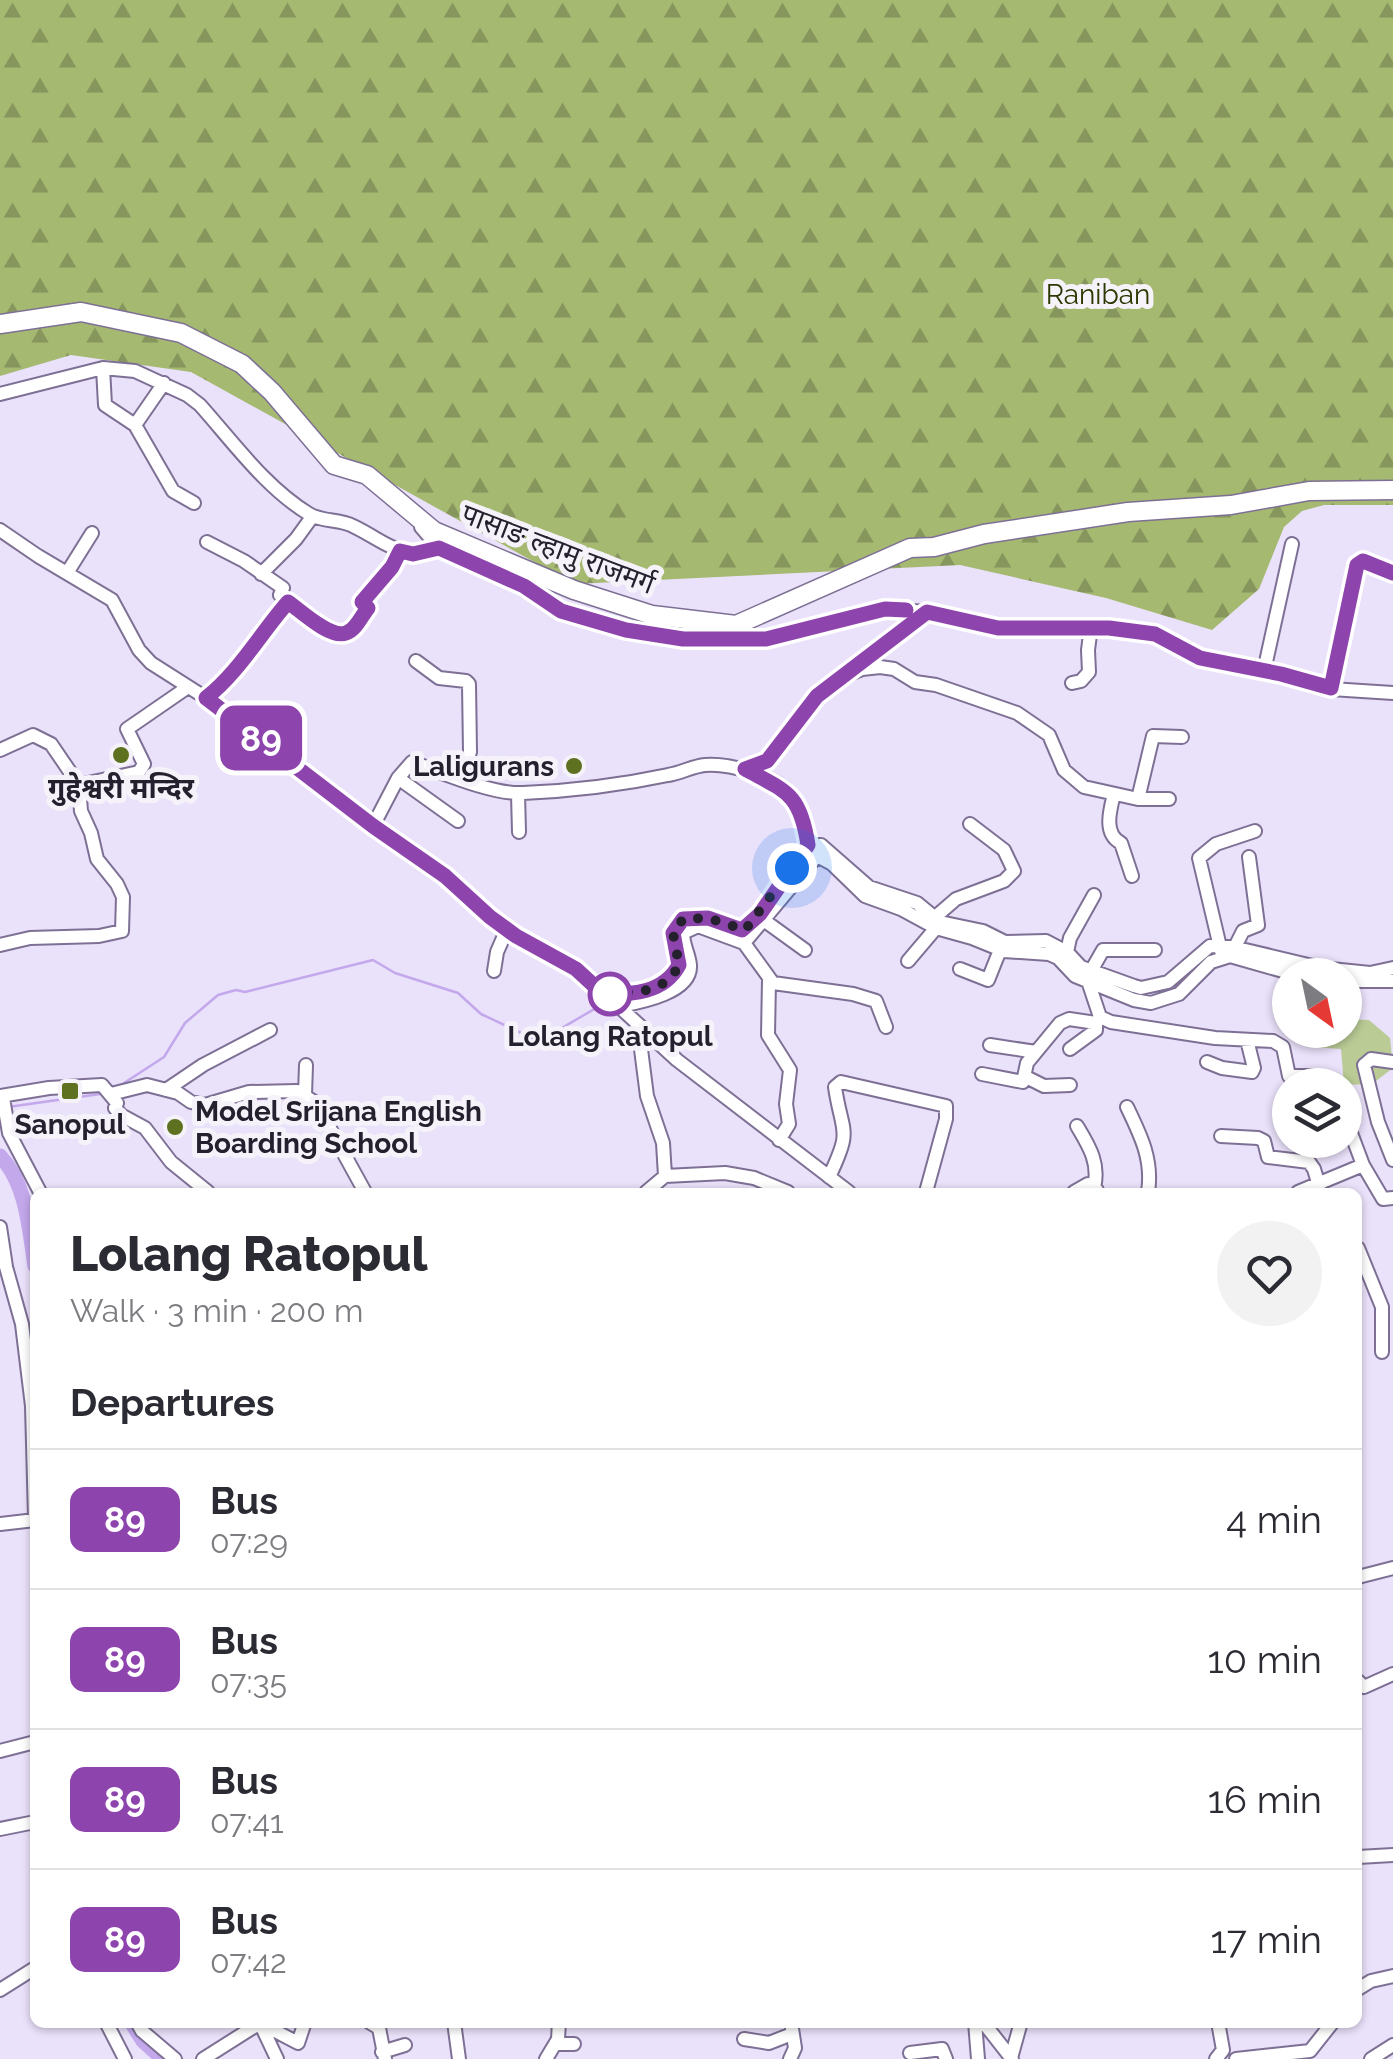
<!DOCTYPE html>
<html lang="en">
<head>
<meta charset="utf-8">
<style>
  :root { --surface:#fff; --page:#f2f2f3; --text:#2b2b33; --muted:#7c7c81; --line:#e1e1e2 }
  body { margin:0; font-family:Raleway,"Noto Sans Devanagari",sans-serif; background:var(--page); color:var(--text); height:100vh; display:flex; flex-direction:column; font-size:38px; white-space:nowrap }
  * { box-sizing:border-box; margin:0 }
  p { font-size:32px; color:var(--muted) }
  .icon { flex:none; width:55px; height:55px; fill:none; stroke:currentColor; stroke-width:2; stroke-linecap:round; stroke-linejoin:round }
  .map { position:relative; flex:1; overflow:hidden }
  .drawer { position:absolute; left:30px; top:1188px; width:1332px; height:840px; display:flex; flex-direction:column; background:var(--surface); border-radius:15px; box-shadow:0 2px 8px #0004 }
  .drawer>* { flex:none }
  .badge { padding:0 20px; border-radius:15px; font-size:35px; line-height:65px }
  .needle { width:65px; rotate:147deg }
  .controls { position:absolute; left:1272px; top:958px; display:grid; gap:20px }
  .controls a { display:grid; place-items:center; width:90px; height:90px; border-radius:50%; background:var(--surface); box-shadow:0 2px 8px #0004; font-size:50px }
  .you { position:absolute; width:50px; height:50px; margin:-25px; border:8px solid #fff; border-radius:50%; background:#1a73e8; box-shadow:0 0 0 15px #1a73e833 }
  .map>.badge { position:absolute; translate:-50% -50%; box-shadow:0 0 0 5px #fff }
  h2 { padding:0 40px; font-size:38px; line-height:90px }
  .round { display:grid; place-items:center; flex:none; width:105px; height:105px; border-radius:52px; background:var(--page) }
  .summary { display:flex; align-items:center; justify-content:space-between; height:170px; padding:0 40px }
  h1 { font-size:48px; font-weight:800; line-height:75px }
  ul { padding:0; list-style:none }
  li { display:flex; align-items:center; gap:30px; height:140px; padding:0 40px; border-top:2px solid var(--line) }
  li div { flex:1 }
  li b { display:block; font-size:38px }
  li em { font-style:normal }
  li .badge { min-width:110px; font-weight:700; text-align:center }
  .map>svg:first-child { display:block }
  .green { fill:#bacb95 }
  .forest { fill:url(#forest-firs) }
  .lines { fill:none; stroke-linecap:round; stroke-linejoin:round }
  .stream { stroke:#c3a8ec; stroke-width:2.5 }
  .river { stroke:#c3a8ec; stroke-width:15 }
  .minor-casing { stroke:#7e7095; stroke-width:16 }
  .major-casing { stroke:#7e7095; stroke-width:21 }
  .minor { stroke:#fff; stroke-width:12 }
  .major { stroke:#fff; stroke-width:18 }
  .line-casing { stroke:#fff; stroke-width:22 }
  .line { stroke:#8e44ad; stroke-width:15 }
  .walk { stroke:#25202e; stroke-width:10; stroke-dasharray:0 18 }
  .poi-dot { fill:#5e7120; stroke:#f5f2fa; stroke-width:4 }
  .stop-dot { fill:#fff; stroke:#8e44ad; stroke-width:5 }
  .labels { text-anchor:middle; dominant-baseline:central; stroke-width:10; stroke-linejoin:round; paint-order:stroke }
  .park-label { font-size:28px; fill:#2c3800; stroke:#f5f2fa }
  .street-label { font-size:28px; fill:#25202e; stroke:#f5f2fa }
  .poi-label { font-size:28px; font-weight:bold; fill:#25202e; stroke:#f5f2fa }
  .stop-label { font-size:28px; font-weight:bold; fill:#25202e; stroke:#f5f2fa }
</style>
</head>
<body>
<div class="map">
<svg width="1393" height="2059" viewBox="0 0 1393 2059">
  <defs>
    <pattern id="forest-firs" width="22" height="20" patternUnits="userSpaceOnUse" patternTransform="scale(2.5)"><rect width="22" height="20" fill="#a5b971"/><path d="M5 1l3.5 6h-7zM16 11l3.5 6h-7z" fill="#86965d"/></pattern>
  </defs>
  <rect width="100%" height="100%" fill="#eae1fa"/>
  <path class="green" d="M1345,1019L1369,1020L1390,1038L1393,1068L1372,1084L1344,1085L1341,1049L1312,1047V1030H1345Z"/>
  <path class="forest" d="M0,0H1393V505H1324L1302,511L1284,527L1259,589L1212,630L1106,598L960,565L574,584L191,372L71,355L0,376Z"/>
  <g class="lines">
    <path class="stream" d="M800,867L814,851
      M1141,995L1171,987
      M121,1085L164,1057L185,1023L218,995L236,990L245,992L373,960L395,973L458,993L481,1014L532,1038L548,1036L603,1004
      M8,1107L100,1094"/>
    <path class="river" d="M0,1156C27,1184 29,1229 35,1266
      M133,2025L143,2041L163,2059"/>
    <g class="minor-casing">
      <path id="minor" d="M103,368L105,405L135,425
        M164,383L135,425L173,491L194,503
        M0,394L103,368L135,371L187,395L200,405C233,442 266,488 309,514C322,522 340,519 353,526C390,544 395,559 439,548
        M421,527L439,548L524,586L561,611L626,630L683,639H765L885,609L927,612L998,628H1109L1155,634L1201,659L1281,674L1331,689L1393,693
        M0,530L38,556L112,600L139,650L151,663L206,698L285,756L373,826L445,876L473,905L515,936L587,977L677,1060L849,1192
        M207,542L244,561L283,588L280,595L288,602
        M67,573L92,533
        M261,574L296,539L312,517
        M416,661L439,678L466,681L469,684L470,752L461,777
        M1264,671L1292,544
        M847,675L862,669L880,667L894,669L915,682L936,685L1017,713L1049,735L1064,770L1084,787L1138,799H1169
        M1072,683L1081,681L1089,672L1088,650L1091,627
        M1331,689L1357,565L1363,561L1393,573
        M206,698C239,672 260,634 288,602C301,611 329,639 346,633C356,630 362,615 368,608L362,601L392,567L400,551
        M0,750L33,735L51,744L79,785L139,772L144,764L127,729L188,687
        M745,769L767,761L817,696L927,612
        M398,778L458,821
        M518,794L519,832
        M1114,794C1110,810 1103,834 1121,843L1132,876
        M1138,799L1153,736L1182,737
        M373,826L398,778L412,762C441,772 493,795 523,793C570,791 621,785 668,775C681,773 693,766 705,765C730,763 774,776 791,794C802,806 806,829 808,845L749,926L742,930L708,918L683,919L673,933L679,965L658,989L603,994
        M808,845H821L869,887L917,903L940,922L983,931L1005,942L1046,941L1067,952L1081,967L1134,986L1141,988L1168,982L1210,946L1235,947L1243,931L1258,925L1249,857
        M934,918L956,899L1004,881L1014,871L1004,850L970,824
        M765,921L805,950
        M744,943L817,856L832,864L865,896L901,909L936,928L972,938L1004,951L1049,954L1058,958L1075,976L1134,1000L1151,1003L1179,994L1211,962L1230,956L1297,975
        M0,945L30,938L99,936L122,931L123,897L117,884L97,859L91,833L81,811L79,785
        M1237,948L1321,968L1370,973L1393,968
        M1221,951L1199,858L1216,844L1255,831
        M1067,952L1070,938L1094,895
        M908,961L936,928
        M960,969L988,980L1000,950
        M494,971L497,952L507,929
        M1091,971L1103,950H1155
        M769,980L768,1035L790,1070L786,1104L789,1124L779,1140
        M1088,981L1100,1017L1111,1022L1215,1038L1273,1041L1283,1047L1289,1076H1312L1318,1085
        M1345,981H1393
        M616,1007C636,1003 692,994 690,965C689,954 683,945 683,933L698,926L744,943L773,983L853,994L876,1001L886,1027
        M638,1026L647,1096L663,1143L665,1176
        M990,1045L1036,1052
        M1070,1049L1096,1030V1023
        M1207,1062L1222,1068L1252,1072L1254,1068L1247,1040
        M1393,1062L1371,1059L1364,1065L1378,1122L1393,1160
        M982,1074L1023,1082L1027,1063L1060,1023L1069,1019L1096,1023L1100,1017
        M1026,1077L1044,1086L1070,1085
        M166,1090L203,1065L270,1030
        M111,1094L147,1085L178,1093L191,1102L205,1105L249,1092L297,1091L316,1103L365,1192
        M305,1095L306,1065
        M0,1096L49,1088L102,1085L117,1103L115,1108L121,1115L145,1128L171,1162L208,1192
        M3,1098L9,1133L40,1192
        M1127,1107C1141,1136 1153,1160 1148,1192
        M1077,1126C1089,1146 1100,1163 1094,1188
        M1221,1136L1258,1138L1264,1141L1268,1157L1309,1162L1314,1169L1319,1186
        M1363,1165L1383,1199L1393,1198
        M829,1177C853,1127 842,1135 835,1087L841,1082L946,1106V1119L926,1192
        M646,1192L665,1176L725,1173L754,1178L788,1192
        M1074,1192L1088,1184L1097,1190
        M1298,1192L1363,1165L1345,1117
        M0,1227L6,1267L22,1324L32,1406L35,1517
        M1358,1248L1382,1307V1352
        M0,1524L35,1520
        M1358,1577L1393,1568
        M1358,1681L1364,1687L1393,1674
        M0,1751L35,1742
        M0,1829L35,1822
        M1358,1857L1393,1855
        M1358,1989L1371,1981L1393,1976
        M0,1990L35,1968
        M106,2022L125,2059
        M137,2022L142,2031L175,2059
        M369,2022L379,2028L385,2059
        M454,2022L459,2059
        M975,2022L978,2059
        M983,2022L1012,2059
        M260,2023L298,2043L305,2022
        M744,2039L769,2043L792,2034
        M556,2044H574
        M382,2052L405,2045
        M910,2053L942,2049L946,2059
        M1011,2058L1021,2022
        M203,2059L260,2023L277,2059
        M546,2059L558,2039L559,2022
        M790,2059L795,2048L791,2022
        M1216,2059L1223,2050L1218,2022
        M1236,2059L1310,2051L1333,2022
        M1371,2059L1393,2045"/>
    </g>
    <g class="major-casing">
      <path id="major" d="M0,324L81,312L181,333L242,364L272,392L334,465L367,475L434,531L574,590L652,615L736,625L910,548L934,547L984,534L1128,512L1231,505L1309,491L1393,490"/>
    </g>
    <use href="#minor" class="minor"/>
    <use href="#major" class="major"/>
  </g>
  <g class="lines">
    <g class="line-casing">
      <path id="line" d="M906,610L885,609L766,639H683L626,630L561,611L524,586L439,548L413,554L400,551L392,567L362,602L368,608C362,615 356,630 346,633C330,639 301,611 288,602C260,634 239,672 206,698L373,826L445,876L490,917L516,936L576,969L603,994C632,995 664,993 679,965L673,933L683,919L708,918L742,930L760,914L808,845C800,793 787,792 745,769L767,761L817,696L927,612L998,628H1109L1155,634L1200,658L1281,674L1331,688L1357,565L1363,561L1393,573"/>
    </g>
    <use href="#line" class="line"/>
    <path class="walk" d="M610,994C639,991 664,994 679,965L673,933L683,919L708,918L745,930L792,868"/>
  </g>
  <g class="poi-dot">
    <circle cx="121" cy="755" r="10"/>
    <circle cx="574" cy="766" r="10"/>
    <rect x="60" y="1081" width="20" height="20" rx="5"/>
    <circle cx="175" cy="1127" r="10"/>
  </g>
  <circle class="stop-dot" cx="610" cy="994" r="20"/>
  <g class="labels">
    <g class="park-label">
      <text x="1098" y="294">Raniban</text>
    </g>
    <g class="street-label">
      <text transform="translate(558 549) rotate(21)">पासाङ ल्हामु राजमर्ग</text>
    </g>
    <g class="poi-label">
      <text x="554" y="766" text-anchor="end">Laligurans</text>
      <text x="121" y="788">गुहेश्वरी मन्दिर</text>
      <text x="195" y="1111" text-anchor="start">Model Srijana English<tspan x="195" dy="32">Boarding School</tspan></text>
      <text x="70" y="1124">Sanopul</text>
    </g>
    <g class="stop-label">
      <text x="610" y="1036">Lolang Ratopul</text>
    </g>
  </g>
</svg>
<div class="controls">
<a><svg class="needle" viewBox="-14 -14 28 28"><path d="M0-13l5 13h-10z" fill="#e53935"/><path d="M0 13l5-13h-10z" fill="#7c7c81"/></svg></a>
<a><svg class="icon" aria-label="layers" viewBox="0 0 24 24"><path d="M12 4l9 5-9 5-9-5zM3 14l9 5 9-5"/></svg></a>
</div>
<div class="you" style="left:792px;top:868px"></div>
<b class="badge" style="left:261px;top:738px;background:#8e44ad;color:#fff">89</b>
<section class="drawer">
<div class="summary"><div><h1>Lolang Ratopul</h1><p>Walk · 3 min · 200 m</p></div><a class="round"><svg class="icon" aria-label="heart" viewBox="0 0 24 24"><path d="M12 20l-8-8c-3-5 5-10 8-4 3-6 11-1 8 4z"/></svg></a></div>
<h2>Departures</h2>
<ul>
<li><span class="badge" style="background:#8e44ad;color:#fff">89</span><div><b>Bus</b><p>07:29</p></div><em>4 min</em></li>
<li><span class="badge" style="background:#8e44ad;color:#fff">89</span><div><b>Bus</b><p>07:35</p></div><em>10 min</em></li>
<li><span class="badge" style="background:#8e44ad;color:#fff">89</span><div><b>Bus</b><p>07:41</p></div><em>16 min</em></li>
<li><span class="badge" style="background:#8e44ad;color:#fff">89</span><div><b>Bus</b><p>07:42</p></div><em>17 min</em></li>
</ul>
</section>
</div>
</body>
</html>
